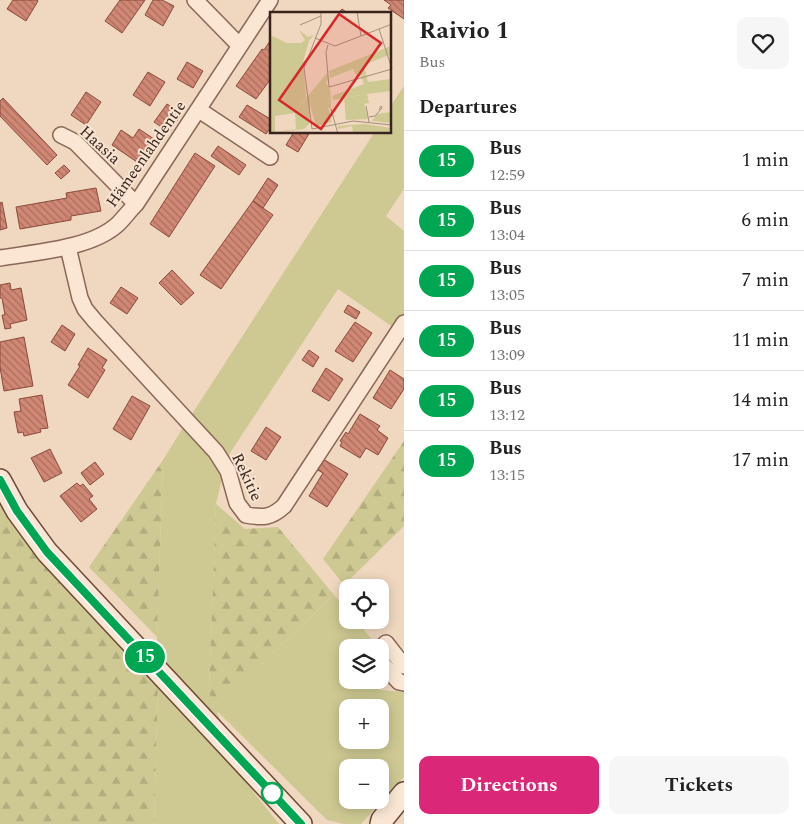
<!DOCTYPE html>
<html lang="en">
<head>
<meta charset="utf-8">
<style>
  :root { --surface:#fff; --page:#f6f6f6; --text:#222; --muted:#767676; --line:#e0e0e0; --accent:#db2777 }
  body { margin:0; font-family:Spectral,serif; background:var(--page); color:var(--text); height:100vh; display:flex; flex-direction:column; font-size:19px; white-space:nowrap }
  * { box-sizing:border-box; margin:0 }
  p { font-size:16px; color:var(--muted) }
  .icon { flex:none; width:28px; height:28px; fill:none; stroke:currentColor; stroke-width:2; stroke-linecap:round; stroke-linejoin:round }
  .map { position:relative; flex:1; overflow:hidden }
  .panel { display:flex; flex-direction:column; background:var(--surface); width:400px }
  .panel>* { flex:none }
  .badge { padding:0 10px; border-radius:16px; font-size:18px; line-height:32px }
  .controls { position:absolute; left:339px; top:579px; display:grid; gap:10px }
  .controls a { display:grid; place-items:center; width:50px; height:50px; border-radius:10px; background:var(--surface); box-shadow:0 2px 12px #0003; font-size:25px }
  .map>.badge { position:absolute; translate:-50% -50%; box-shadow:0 0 0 2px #fff }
  h2 { padding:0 15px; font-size:19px; line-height:45px }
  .round { display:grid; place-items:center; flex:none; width:52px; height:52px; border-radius:10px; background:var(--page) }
  .summary { display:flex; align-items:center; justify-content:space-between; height:85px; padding:0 15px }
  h1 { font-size:24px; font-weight:700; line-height:38px }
  .primary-button { display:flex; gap:10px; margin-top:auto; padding:10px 15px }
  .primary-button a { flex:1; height:58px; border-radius:10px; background:var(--accent); color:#fff; font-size:20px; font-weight:700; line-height:58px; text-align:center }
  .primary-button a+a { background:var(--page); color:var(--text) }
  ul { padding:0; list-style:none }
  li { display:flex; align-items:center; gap:15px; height:60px; padding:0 15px; border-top:1px solid var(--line) }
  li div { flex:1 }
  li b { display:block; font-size:19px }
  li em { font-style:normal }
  li .badge { min-width:55px; font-weight:700; text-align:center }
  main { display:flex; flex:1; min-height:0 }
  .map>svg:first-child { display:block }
  .green { fill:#cec993; fill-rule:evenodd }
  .forest { fill:url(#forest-firs) }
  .building { fill:url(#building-back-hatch); stroke:#8a4a3b }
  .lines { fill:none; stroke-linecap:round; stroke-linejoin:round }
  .street-casing { stroke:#8a6757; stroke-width:18 }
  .secondary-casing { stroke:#6b493a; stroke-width:24 }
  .street { stroke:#fae6d3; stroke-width:15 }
  .secondary { stroke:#fae6d3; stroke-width:21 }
  .line-casing { stroke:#fff; stroke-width:11 }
  .line { stroke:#00a651; stroke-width:8 }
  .stop-dot { fill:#fff; stroke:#00a651; stroke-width:2.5 }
  .labels { text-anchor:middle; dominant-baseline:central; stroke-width:4; stroke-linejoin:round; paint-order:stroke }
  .street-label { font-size:16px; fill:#38241c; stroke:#f7e3cf }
  .inset-road { fill:none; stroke:#a68f7e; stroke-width:1 }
  .view { fill:#d62828; fill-opacity:0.15; stroke:#d62828; stroke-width:2.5 }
  .inset-edge { fill:none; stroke:#38241c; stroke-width:2.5 }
</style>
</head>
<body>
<main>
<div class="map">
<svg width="404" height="824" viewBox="0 0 404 824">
  <defs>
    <pattern id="forest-firs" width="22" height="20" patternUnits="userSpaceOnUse" patternTransform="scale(1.25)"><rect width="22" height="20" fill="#cec993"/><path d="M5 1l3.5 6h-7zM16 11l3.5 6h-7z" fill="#b2ac7e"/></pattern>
    <pattern id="building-back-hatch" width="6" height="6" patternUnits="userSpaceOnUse" patternTransform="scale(1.25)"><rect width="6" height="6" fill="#d08773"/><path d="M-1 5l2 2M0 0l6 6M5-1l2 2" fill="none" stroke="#aa6e5e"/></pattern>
  </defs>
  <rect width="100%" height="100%" fill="#f0d7bf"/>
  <path class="green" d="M404,86V189L386,216L404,231V320L397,330L338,289L228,456L192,414L374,133L390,132V107Z
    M184,426L211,455L223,474L216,504L209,689L214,705L244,680L334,595L347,610L348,620H356L373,641L365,647L348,648V680H370L380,690L404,692V777L361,824H344L327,820L217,711L235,769L279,824H154L158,686L157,637L163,460ZM348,708H380V740H348ZM348,768H380V800H348Z"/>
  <path class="forest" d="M404,441V526L344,585L323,559Z
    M163,460L157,637L89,567Z
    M0,501L9,517L40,561L158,685L154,824H0Z
    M216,504L245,529L278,527L334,595L244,680L212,707L209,689Z"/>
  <path class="building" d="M13,0H37L38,1L26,21L7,9Z
    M120,0H145L122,33L105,21Z
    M153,0H162L174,6L163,26L145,15Z
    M384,0H404V19L388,8L391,5Z
    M342,9L349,14H338Z
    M272,38V77L256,99L236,86L262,49L264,50Z
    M187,62L203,71L193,88L177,79Z
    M148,72L165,82L150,106L133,95Z
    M86,92L101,102L86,125L71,115Z
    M3,98L57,155L47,165L0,116V101Z
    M167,104L182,114L169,132L154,122Z
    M247,105L272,120V125L266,134L239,117Z
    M139,129L154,139L137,162L112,145L121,130L133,138Z
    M294,132H310L298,152L286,145Z
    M218,146L246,165L239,175L211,156Z
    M195,153L215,166L169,237L150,224Z
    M64,165L70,171L61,179L55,173Z
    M268,178L278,185L263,208L253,201Z
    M96,188L101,211L71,216V220L20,229L16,207L67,198L66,193Z
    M253,201L273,215L221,289L200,275Z
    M2,202L7,228L0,230V203Z
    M172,270L194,293L181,305L159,283Z
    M10,283L11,290L21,288L27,320L10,324L11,328L5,329L2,315H5L2,298H0V285Z
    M121,287L138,298L127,314L110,303Z
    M348,305L360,312L356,319L344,312Z
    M355,322L372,333L353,362L335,351Z
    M62,325L75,334L65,351L51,342Z
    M24,337L33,386L4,391L0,367V342Z
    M88,348L107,360L102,368L105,370L88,398L68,385L80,366L78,365Z
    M309,350L319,357L313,367L302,360Z
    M326,368L343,379L329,401L312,391Z
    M390,370L404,379V389L391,409L373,398Z
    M42,395L48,428L40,429L41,432L24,436L23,432L18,433L14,412L21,411L19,399Z
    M132,396L150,406L131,440L113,429Z
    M360,414L380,426L377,430L388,438L378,455L366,448L360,458L340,446L342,442L340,441L346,432L348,434Z
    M266,427L281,437L266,460L251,451Z
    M50,449L62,473L44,482L31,458Z
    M323,459L348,474L327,507L309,496L323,473L316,469Z
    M95,462L104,474L90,485L81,473Z
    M77,483L80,486L83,484L93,496L89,499L97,509L81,522L60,496Z"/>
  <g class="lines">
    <g class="street-casing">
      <path id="street" d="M195,0L240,46
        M199,110L270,157
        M61,135L75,142L136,204
        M68,247L80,298L85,309L95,321L216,452L228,471L237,503L246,515C263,518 271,518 284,506L404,323
        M0,258C35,252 91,249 118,224C124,218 130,210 136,204L270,0
        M380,649L386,643L404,666
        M380,661L399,682L404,683"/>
    </g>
    <g class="secondary-casing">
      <path id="secondary" d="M0,480L17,511L47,552L301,824
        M381,824L382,820L404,793"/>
    </g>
    <use href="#street" class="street"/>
    <use href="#secondary" class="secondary"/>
  </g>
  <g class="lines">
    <g class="line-casing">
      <path id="line" d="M0,480L17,511L47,552L301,824"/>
    </g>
    <use href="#line" class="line"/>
  </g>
  <circle class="stop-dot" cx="272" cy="793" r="10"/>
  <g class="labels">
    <g class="street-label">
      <text transform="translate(100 145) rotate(42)">Haasia</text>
      <text transform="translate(146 154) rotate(-55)">Hämeenlahdentie</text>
      <text transform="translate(247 477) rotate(65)">Rekitie</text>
    </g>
  </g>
  <g transform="translate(270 12)">
    <rect width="121" height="121" fill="#f0d7bf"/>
    <path d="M121,34V42L94,53L96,62L87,65L83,57L60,66L59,59ZM58,60V68L41,89L61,88V96H58L62,110L46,114L40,93L39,112L34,117L0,121V94L25,99ZM25,101L26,117L5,120V104ZM92,83L98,107L76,108L74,86ZM95,112L121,116V121H83L82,114L68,117V114Z" fill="#cec993" fill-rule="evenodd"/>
    <path d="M29,18L38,25L44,23L39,29L33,50L36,85L25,99H7L0,94V23L17,31H31L35,28ZM96,62L98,70L121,67V79L97,82L99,91L94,92L91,83L63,88L62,84L94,72L91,64ZM55,70L60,77L61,88L40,91ZM121,100V111L102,109L107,102Z" fill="#cec993"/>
    <path class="inset-road" d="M87,0L91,24M30,13L51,4M109,17L122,57M45,26L65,34L122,12M58,33L56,40L59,75L122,57M96,94L99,110M63,104L61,97L68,122M99,105L105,104L112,96L111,94L109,98M42,117L34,56L51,12V0M42,117L83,109L122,113"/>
    <path class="view" d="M69,2L111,31L51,117L9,88Z"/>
    <rect width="121" height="121" class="inset-edge"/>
  </g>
</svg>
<div class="controls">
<a><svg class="icon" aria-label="locate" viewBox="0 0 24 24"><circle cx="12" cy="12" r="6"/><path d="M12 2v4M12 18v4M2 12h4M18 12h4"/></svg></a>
<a><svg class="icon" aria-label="layers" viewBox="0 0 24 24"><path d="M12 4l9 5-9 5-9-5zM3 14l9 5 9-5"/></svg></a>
<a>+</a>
<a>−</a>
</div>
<b class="badge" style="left:145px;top:657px;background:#00a651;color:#fff">15</b>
</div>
<section class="panel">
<div class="summary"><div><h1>Raivio 1</h1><p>Bus</p></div><a class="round"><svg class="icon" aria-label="heart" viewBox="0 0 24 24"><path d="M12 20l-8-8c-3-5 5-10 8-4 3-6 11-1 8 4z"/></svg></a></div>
<h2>Departures</h2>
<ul>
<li><span class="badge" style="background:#00a651;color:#fff">15</span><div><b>Bus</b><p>12:59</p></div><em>1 min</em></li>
<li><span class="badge" style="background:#00a651;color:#fff">15</span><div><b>Bus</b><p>13:04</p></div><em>6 min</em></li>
<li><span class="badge" style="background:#00a651;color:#fff">15</span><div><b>Bus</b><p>13:05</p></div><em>7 min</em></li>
<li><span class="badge" style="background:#00a651;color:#fff">15</span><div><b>Bus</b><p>13:09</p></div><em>11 min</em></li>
<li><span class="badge" style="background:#00a651;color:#fff">15</span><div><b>Bus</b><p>13:12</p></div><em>14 min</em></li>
<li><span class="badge" style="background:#00a651;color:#fff">15</span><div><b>Bus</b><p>13:15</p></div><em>17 min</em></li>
</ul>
<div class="primary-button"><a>Directions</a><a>Tickets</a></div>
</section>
</main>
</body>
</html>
